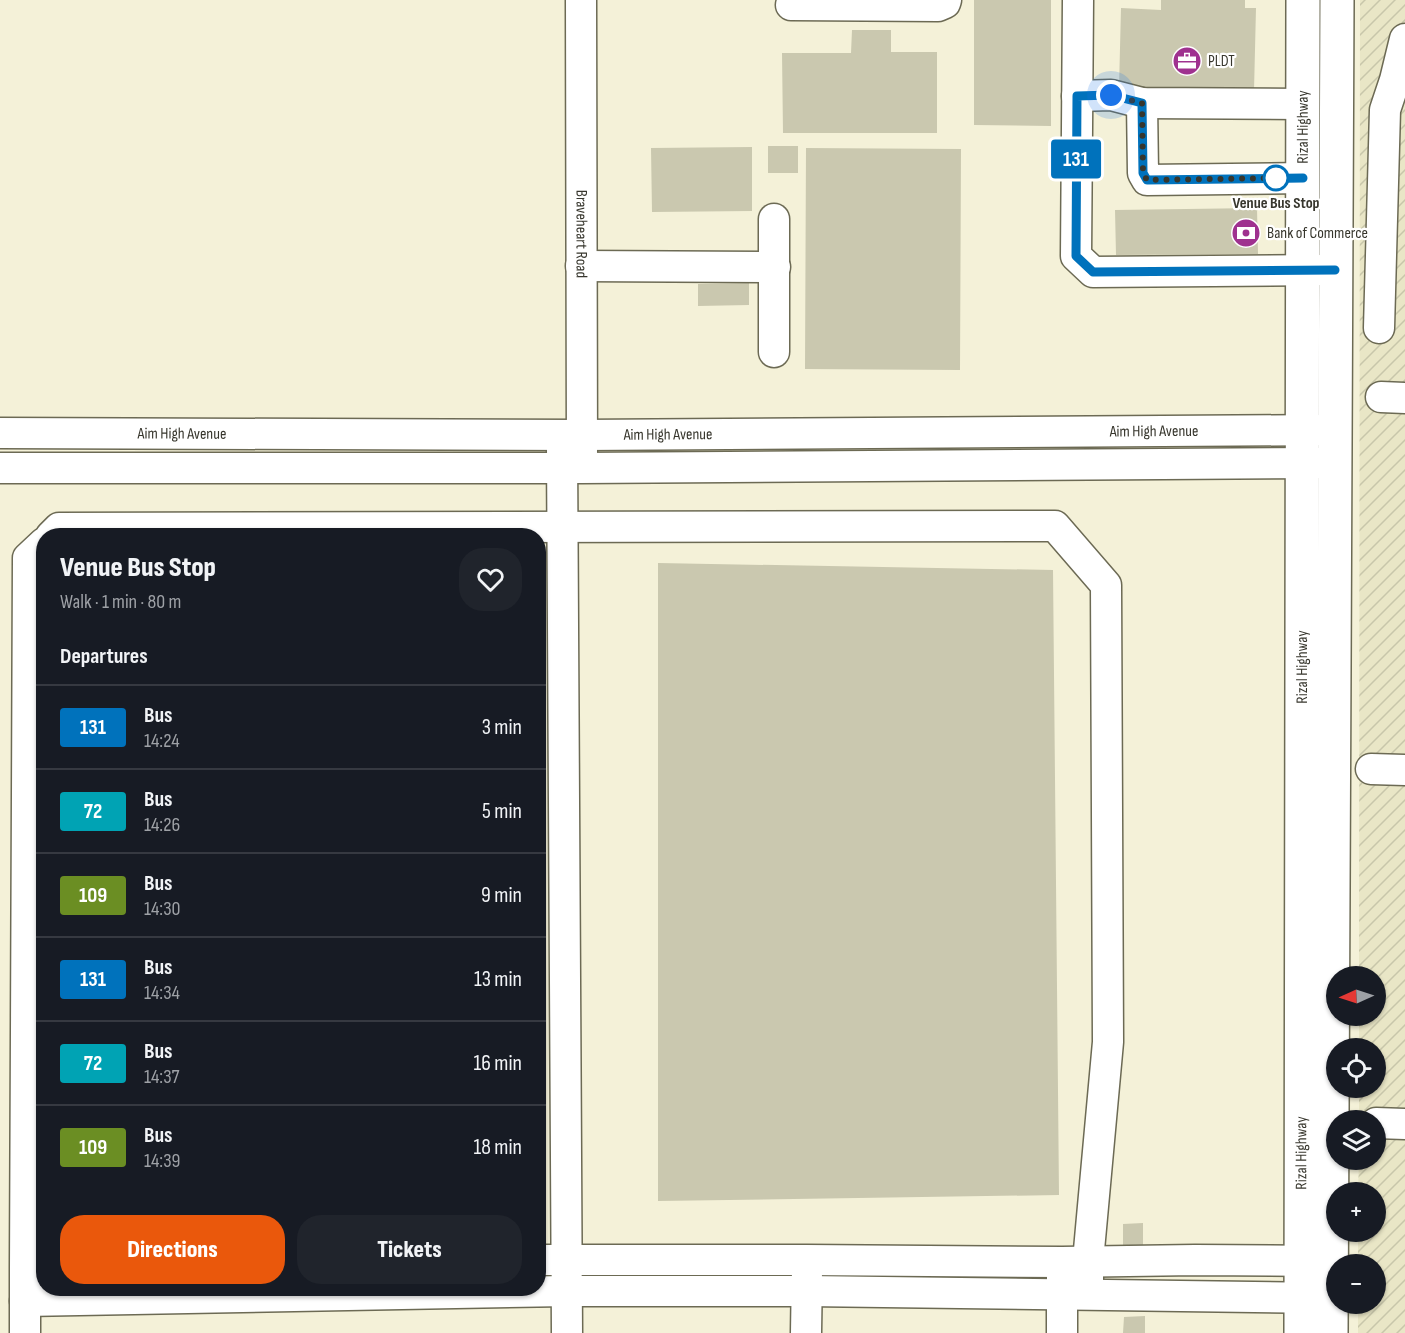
<!DOCTYPE html>
<html lang="en">
<head>
<meta charset="utf-8">
<style>
  :root { --surface:#171b24; --page:#20242c; --text:#f1f3f6; --muted:#9ea1a6; --line:#363941; --accent:#ea580c }
  body { margin:0; font-family:"Sofia Sans Condensed",sans-serif; background:var(--page); color:var(--text); height:100vh; display:flex; flex-direction:column; font-size:22px; white-space:nowrap }
  * { box-sizing:border-box; margin:0 }
  p { font-size:20px; color:var(--muted) }
  .icon { flex:none; width:33px; height:33px; fill:none; stroke:currentColor; stroke-width:2; stroke-linecap:round; stroke-linejoin:round }
  .map { position:relative; flex:1; overflow:hidden }
  .sheet { position:absolute; left:36px; top:528px; width:510px; height:768px; display:flex; flex-direction:column; background:var(--surface); border-radius:24px; box-shadow:0 2px 4px #0004 }
  .sheet>* { flex:none }
  .badge { padding:0 12px; border-radius:4px; font-size:21px; line-height:39px }
  .needle { width:39px; rotate:267deg }
  .tools { position:absolute; left:1326px; top:966px; display:grid; gap:12px }
  .tools a { display:grid; place-items:center; width:60px; height:60px; border-radius:50%; background:var(--surface); box-shadow:0 2px 4px #0004; font-size:30px }
  .you { position:absolute; width:30px; height:30px; margin:-15px; border:4px solid #fff; border-radius:50%; background:#1a73e8; box-shadow:0 0 0 9px #1a73e833 }
  .map>.badge { position:absolute; translate:-50% -50%; box-shadow:0 0 0 3px #fff }
  h2 { padding:0 24px; font-size:22px; line-height:54px }
  .round { display:grid; place-items:center; flex:none; width:63px; height:63px; border-radius:24px; background:var(--page) }
  .headline { display:flex; align-items:center; justify-content:space-between; height:102px; padding:0 24px }
  h1 { font-size:28px; font-weight:800; line-height:45px }
  .primary-button { display:flex; gap:12px; margin-top:auto; padding:12px 24px }
  .primary-button a { flex:1; height:69px; border-radius:24px; background:var(--accent); color:#fff; font-size:24px; font-weight:800; line-height:69px; text-align:center }
  .primary-button a+a { background:var(--page); color:var(--text) }
  ul { padding:0; list-style:none }
  li { display:flex; align-items:center; gap:18px; height:84px; padding:0 24px; border-top:2px solid var(--line) }
  li div { flex:1 }
  li b { display:block; font-size:22px }
  li em { font-style:normal }
  li .badge { min-width:66px; font-weight:700; text-align:center }
  .map>svg:first-child { display:block }
  .industrial { fill:url(#industrial-furrows) }
  .building { fill:#cac8af }
  .lines { fill:none; stroke-linecap:round; stroke-linejoin:round }
  .minor-casing { stroke:#6c6a54; stroke-width:33 }
  .major-casing { stroke:#6c6a54; stroke-width:36 }
  .minor { stroke:#fff; stroke-width:30 }
  .major { stroke:#fff; stroke-width:33 }
  .line-casing { stroke:#fff; stroke-width:14 }
  .line { stroke:#0072bc; stroke-width:9 }
  .walk { stroke:#37362d; stroke-width:6; stroke-dasharray:0 10.8 }
  .stop-dot { fill:#fff; stroke:#0072bc; stroke-width:3 }
  .labels { text-anchor:middle; dominant-baseline:central; stroke-width:4.5; stroke-linejoin:round; paint-order:stroke }
  .poi-label { font-size:16px; fill:#37362d; stroke:#fff; text-anchor:start }
  .street-label { font-size:16px; fill:#37362d; stroke:#fff }
  .stop-label { font-size:16px; font-weight:bold; fill:#37362d; stroke:#fff }
</style>
</head>
<body>
<div class="map">
<svg width="1405" height="1333" viewBox="0 0 1405 1333">
  <defs>
    <pattern id="industrial-furrows" width="10" height="10" patternUnits="userSpaceOnUse" patternTransform="scale(1.5)"><rect width="10" height="10" fill="#e9e6c6"/><path d="M-1 1l2-2M0 10L10 0M9 11l2-2" fill="none" stroke="#c8c6aa"/></pattern>
  </defs>
  <rect width="100%" height="100%" fill="#f4f1d8"/>
  <path class="industrial" d="M1360,0H1405V1333H1358V1304H1376V1264H1358V1232H1376V1192H1358L1359,1160H1376V1120H1359V1088H1376V1048H1359V1016H1376V976H1359Z"/>
  <path class="building" d="M974,0H1051V126L974,125Z
    M1161,0H1245V8H1256L1254,91L1119,88L1121,8L1161,10Z
    M852,30H891V52H937V133H783L782,53H851Z
    M768,146H798V173H768Z
    M752,147V211L652,212L651,148Z
    M806,148L961,149L960,370L805,369Z
    M1257,208L1258,254L1116,255L1115,210Z
    M749,283V305L698,306V284Z
    M658,563L1053,570L1059,1195L658,1201Z
    M1143,1223V1252H1123V1224Z
    M1145,1316V1333H1123L1124,1317Z"/>
  <g class="lines">
    <g class="minor-casing">
      <g id="minor">
        <path id="s1" d="M581,0L582,456"/>
        <path d="M1078,0L1076,256L1093,272L1326,270"/>
        <path d="M791,5L938,6L945,3L946,0"/>
        <path d="M1077,96L1111,95L1142,103L1302,104"/>
        <path d="M1142,103L1143,173L1147,180L1303,178"/>
        <path d="M581,266L775,267"/>
        <path d="M1379,328L1385,110L1395,80L1405,39"/>
        <path d="M774,352V219"/>
        <path d="M1381,397L1405,398"/>
        <path id="s2" d="M0,433L582,435L1326,430"/>
        <path d="M562,448L567,1333"/>
        <path d="M0,468H582L1325,463"/>
        <path d="M51,536L59,528L1055,526L1106,585L1108,1042L1088,1261V1294"/>
        <path d="M1371,769L1405,770"/>
        <path d="M1376,1123L1405,1124"/>
        <path d="M538,1260H807L1062,1262L1195,1260L1325,1261"/>
        <path d="M25,1301L567,1291H806L1324,1298"/>
        <path d="M25,1333V1267L28,558L44,543"/>
        <path d="M806,1333L807,1270"/>
        <path d="M1062,1333V1276"/>
      </g>
    </g>
    <g class="major-casing">
      <g id="major">
        <path id="s3" d="M1301,1333L1303,0"/>
        <path d="M1331,1333L1337,0"/>
      </g>
    </g>
    <use href="#minor" class="minor"/>
    <use href="#major" class="major"/>
  </g>
  <g class="lines">
    <g class="line-casing">
      <path id="line" d="M1303,178L1147,180L1143,173L1142,103L1111,95L1077,96L1076,256L1093,272L1335,270"/>
    </g>
    <use href="#line" class="line"/>
    <path class="walk" d="M1111,95L1142,103L1143,173L1147,180L1281,178H1276"/>
  </g>
  <defs>
    <g id="office-disc" transform="scale(1.5)"><circle r="9.5" fill="#9f318f" stroke="#fff"/><path d="M-6-3h4V-5.5h4V-3h4V5H-6ZM-1-4.5V-3h2v-1.5ZM-6 0V1H6V0Z" fill="#fff"/></g>
    <g id="bank-disc" transform="scale(1.5)"><circle r="9.5" fill="#9f318f" stroke="#fff"/><path d="M-6-4H6V4H-6ZM0-2.3a2.3 2.3 0 1 0 0 4.6a2.3 2.3 0 1 0 0-4.6Z" fill="#fff"/></g>
  </defs>
  <g fill-rule="evenodd">
    <use href="#office-disc" x="1187" y="61"/>
    <use href="#bank-disc" x="1246" y="233"/>
  </g>
  <circle class="stop-dot" cx="1276" cy="178" r="12"/>
  <g class="labels">
    <g class="poi-label">
      <text x="1208" y="61">PLDT</text>
      <text x="1267" y="233">Bank of Commerce</text>
    </g>
    <g class="street-label">
      <text stroke="none"><textPath href="#s3" startOffset="1206">Rizal Highway</textPath></text>
      <text stroke="none"><textPath href="#s1" startOffset="234">Braveheart Road</textPath></text>
      <text stroke="none"><textPath href="#s2" startOffset="1154">Aim High Avenue</textPath></text>
      <text stroke="none"><textPath href="#s2" startOffset="182">Aim High Avenue</textPath></text>
      <text stroke="none"><textPath href="#s2" startOffset="668">Aim High Avenue</textPath></text>
      <text stroke="none"><textPath href="#s3" startOffset="666">Rizal Highway</textPath></text>
      <text stroke="none"><textPath href="#s3" startOffset="180">Rizal Highway</textPath></text>
    </g>
    <g class="stop-label">
      <text x="1276" y="203">Venue Bus Stop</text>
    </g>
  </g>
</svg>
<div class="tools">
<a><svg class="needle" viewBox="-14 -14 28 28"><path d="M0-13l5 13h-10z" fill="#e53935"/><path d="M0 13l5-13h-10z" fill="#9ea1a6"/></svg></a>
<a><svg class="icon" aria-label="locate" viewBox="0 0 24 24"><circle cx="12" cy="12" r="6"/><path d="M12 2v4M12 18v4M2 12h4M18 12h4"/></svg></a>
<a><svg class="icon" aria-label="layers" viewBox="0 0 24 24"><path d="M12 4l9 5-9 5-9-5zM3 14l9 5 9-5"/></svg></a>
<a>+</a>
<a>−</a>
</div>
<div class="you" style="left:1111px;top:95px"></div>
<b class="badge" style="left:1076px;top:159px;background:#0072bc;color:#fff">131</b>
<section class="sheet">
<div class="headline"><div><h1>Venue Bus Stop</h1><p>Walk · 1 min · 80 m</p></div><a class="round"><svg class="icon" aria-label="heart" viewBox="0 0 24 24"><path d="M12 20l-8-8c-3-5 5-10 8-4 3-6 11-1 8 4z"/></svg></a></div>
<h2>Departures</h2>
<ul>
<li><span class="badge" style="background:#0072bc;color:#fff">131</span><div><b>Bus</b><p>14:24</p></div><em>3 min</em></li>
<li><span class="badge" style="background:#00a3b4;color:#fff">72</span><div><b>Bus</b><p>14:26</p></div><em>5 min</em></li>
<li><span class="badge" style="background:#6b8e23;color:#fff">109</span><div><b>Bus</b><p>14:30</p></div><em>9 min</em></li>
<li><span class="badge" style="background:#0072bc;color:#fff">131</span><div><b>Bus</b><p>14:34</p></div><em>13 min</em></li>
<li><span class="badge" style="background:#00a3b4;color:#fff">72</span><div><b>Bus</b><p>14:37</p></div><em>16 min</em></li>
<li><span class="badge" style="background:#6b8e23;color:#fff">109</span><div><b>Bus</b><p>14:39</p></div><em>18 min</em></li>
</ul>
<div class="primary-button"><a>Directions</a><a>Tickets</a></div>
</section>
</div>
</body>
</html>
